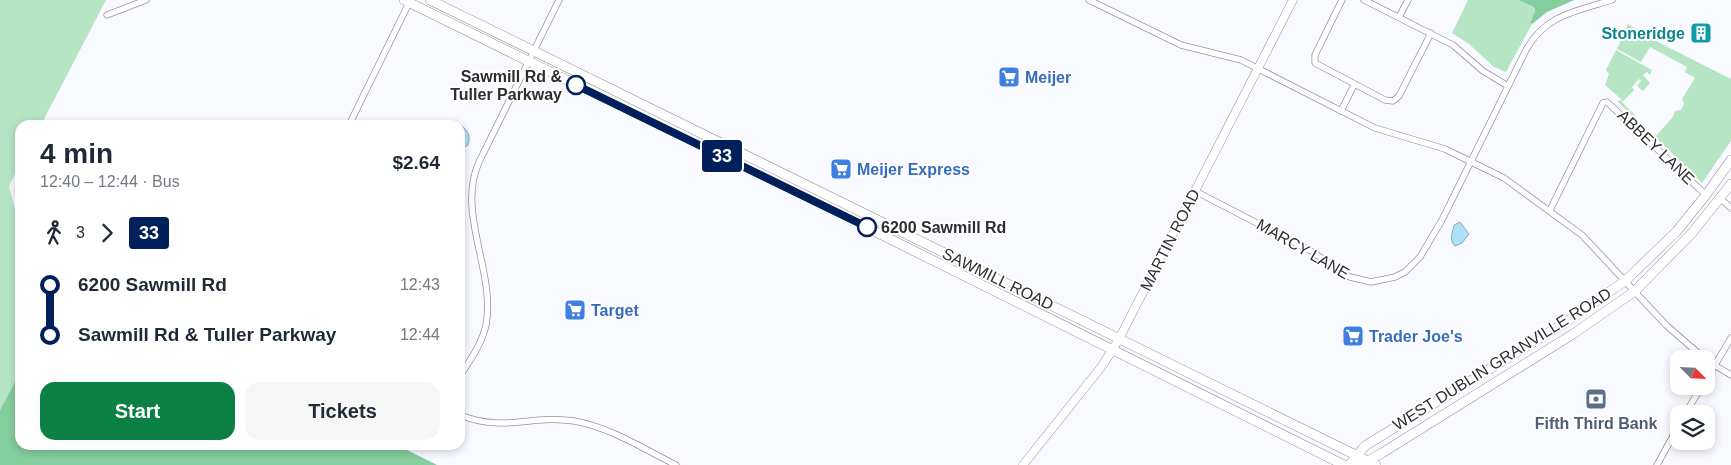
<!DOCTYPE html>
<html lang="en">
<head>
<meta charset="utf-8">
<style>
  :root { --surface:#fff; --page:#f6f6f7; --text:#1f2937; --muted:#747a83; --accent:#0b8043 }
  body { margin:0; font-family:Helvetica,sans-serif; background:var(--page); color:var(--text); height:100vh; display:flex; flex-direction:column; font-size:19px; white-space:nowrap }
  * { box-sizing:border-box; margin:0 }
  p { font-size:16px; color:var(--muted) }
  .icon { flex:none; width:28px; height:28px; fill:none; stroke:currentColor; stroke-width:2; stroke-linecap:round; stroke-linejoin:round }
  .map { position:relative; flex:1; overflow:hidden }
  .details { position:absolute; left:15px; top:120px; width:450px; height:330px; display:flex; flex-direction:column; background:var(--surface); border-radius:15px; box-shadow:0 2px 8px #0003 }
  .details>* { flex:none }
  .badge { padding:0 10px; border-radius:4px; font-size:18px; line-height:32px }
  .needle { width:32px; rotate:114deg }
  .buttons { position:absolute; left:1670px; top:350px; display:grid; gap:10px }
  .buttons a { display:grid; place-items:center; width:45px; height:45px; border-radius:10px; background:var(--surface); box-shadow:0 2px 8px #0003; font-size:25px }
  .map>.badge { position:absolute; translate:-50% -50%; box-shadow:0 0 0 2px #fff }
  .legs { display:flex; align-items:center; gap:8px; height:55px; padding:0 25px; font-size:16px }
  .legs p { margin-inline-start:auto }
  .overview { display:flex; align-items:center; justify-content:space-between; height:85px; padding:0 25px }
  h1 { font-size:28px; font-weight:700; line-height:38px }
  .primary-button { display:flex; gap:10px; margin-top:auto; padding:10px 25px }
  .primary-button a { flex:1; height:58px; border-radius:15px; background:var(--accent); color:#fff; font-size:20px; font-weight:700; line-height:58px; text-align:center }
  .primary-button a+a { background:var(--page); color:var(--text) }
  ul { padding:0 25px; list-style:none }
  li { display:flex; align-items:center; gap:18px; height:50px; font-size:19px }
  li i { display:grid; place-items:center; width:8px; height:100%; margin:0 6px; background:currentColor }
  li i::after { content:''; width:12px; height:12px; margin:-6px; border:4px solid; border-radius:50%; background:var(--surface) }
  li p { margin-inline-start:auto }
  li:first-child i { background:linear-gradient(#0000 50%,currentColor 0) }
  li:last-child i { background:linear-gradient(currentColor 50%,#0000 0) }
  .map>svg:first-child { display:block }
  .green { fill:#b6e5c4 }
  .forest { fill:#84cd9c }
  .water { fill:#ade1f7; stroke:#87abbb }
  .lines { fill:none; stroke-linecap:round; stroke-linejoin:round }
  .street-casing { stroke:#94959b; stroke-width:7 }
  .secondary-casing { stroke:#94959b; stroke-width:9 }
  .primary-casing { stroke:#94959b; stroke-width:10 }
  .street { stroke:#fff; stroke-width:5.5 }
  .secondary { stroke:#fff; stroke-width:8 }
  .primary { stroke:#fff; stroke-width:9 }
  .line-1-casing { stroke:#fff; stroke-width:11 }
  .line-1 { stroke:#00205b; stroke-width:8 }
  .stop-1-dot { fill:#fff; stroke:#00205b; stroke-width:2.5 }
  .labels { text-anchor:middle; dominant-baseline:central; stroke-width:4; stroke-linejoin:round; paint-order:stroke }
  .culture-label { font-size:16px; font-weight:bold; fill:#0d838f; stroke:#fff; text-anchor:end }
  .stop-label { font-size:16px; font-weight:bold; fill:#2d2e30; stroke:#fff; text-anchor:end }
  .shop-label { font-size:16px; font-weight:bold; fill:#366cbe; stroke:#fff; text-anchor:start }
  .street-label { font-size:16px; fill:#2d2e30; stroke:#fff }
  .service-label { font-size:16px; font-weight:bold; fill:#4e5e75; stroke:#fff }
</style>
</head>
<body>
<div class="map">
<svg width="1731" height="465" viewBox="0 0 1731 465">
  <rect width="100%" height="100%" fill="#f9faff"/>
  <path class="green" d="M0,0H106L41,125H20V164L9,186L20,230V372L0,410Z
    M1468,0H1518L1534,7L1535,11L1530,23L1532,24L1506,72L1494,67L1469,44L1452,33Z
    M1628,24L1648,37L1731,79V141L1702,183L1655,137L1672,118L1675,111L1681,110L1684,104L1682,99L1695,78L1685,72L1687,67L1650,47L1641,62L1617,49Z
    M1616,50L1652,70L1650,75L1647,72L1643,75L1650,83L1643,91L1637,86L1641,81L1639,79L1632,87L1634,90L1622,102L1636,116L1634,118L1617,101L1622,100L1605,85L1609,74L1606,70Z"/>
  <path class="forest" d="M1518,0H1574L1547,12L1532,24L1530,23L1535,11L1534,7Z
    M20,372V445H397L437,465H0V410Z"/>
  <path class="water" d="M460,125C468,130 471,136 468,145L460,150Z
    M1460,222L1469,234L1462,243L1455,246C1448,239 1453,232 1454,225Z"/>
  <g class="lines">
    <g class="street-casing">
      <path id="street" d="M1089,0L1181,45L1241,60L1375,128L1445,149L1504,178L1582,235L1666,325L1705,359
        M1342,0L1315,55V63L1385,100L1393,101L1399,96L1431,33
        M1364,0L1453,45L1483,71L1508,86
        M107,15L146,0
        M1399,17L1408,0
        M1341,111L1354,85
        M349,125L409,3
        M1195,191L1311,251L1350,277L1371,282L1395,277L1405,272L1420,257L1442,220L1526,50C1545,15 1576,11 1612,0
        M1720,198L1731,208
        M1550,210L1603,103L1607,102L1706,195
        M1706,360L1731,375
        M460,376C470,360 482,344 486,325C496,272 456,213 479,162L559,0
        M1706,380L1731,338
        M1685,414L1702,386
        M460,415C505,433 532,414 574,421C610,427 644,449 676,465
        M1657,465L1679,425"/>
    </g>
    <g class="secondary-casing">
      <path id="secondary" d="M1023,465L1102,366L1119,339L1293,0"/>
    </g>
    <g class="primary-casing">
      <path id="primary" d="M404,0L878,233L1344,465
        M430,0L1376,465
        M1349,465L1365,446L1566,322L1625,281L1676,232L1706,195L1731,160
        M1354,465L1368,461L1382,453L1573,334L1635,291L1692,233L1731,184"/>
    </g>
    <use href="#street" class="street"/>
    <use href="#secondary" class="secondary"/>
    <use href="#primary" class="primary"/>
  </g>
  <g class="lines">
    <g class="line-1-casing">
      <path id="line-1" d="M576,85L867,227"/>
    </g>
    <use href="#line-1" class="line-1"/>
  </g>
  <defs>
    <g id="building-square" transform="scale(1.125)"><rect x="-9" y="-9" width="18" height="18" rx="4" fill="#0f9aa8" stroke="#fff"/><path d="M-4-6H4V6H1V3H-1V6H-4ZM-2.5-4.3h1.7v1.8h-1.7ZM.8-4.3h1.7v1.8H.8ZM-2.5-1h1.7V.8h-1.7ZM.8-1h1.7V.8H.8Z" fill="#fff"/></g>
    <g id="supermarket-square" transform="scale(1.125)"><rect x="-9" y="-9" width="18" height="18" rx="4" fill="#3f7fe0" stroke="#fff"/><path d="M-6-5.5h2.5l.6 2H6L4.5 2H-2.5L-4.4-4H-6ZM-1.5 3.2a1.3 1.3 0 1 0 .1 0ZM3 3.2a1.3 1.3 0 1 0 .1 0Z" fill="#fff"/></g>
    <g id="bank-square" transform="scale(1.125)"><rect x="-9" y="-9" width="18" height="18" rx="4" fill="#5c6f8a" stroke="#fff"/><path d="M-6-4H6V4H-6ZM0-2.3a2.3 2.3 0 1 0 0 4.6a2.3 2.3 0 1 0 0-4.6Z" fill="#fff"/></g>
  </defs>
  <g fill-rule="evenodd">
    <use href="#building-square" x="1701" y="33"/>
    <use href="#supermarket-square" x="1009" y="77"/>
    <use href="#supermarket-square" x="841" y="169"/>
    <use href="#supermarket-square" x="575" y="310"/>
    <use href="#supermarket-square" x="1353" y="336"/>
    <use href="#bank-square" x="1596" y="399"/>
  </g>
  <g class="stop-1-dot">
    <circle cx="576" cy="85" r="9"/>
    <circle cx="867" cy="227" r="9"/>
  </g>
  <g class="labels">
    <g class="culture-label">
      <text x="1685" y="33">Stoneridge</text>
    </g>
    <g class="stop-label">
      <text x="562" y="76">Sawmill Rd &amp;<tspan x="562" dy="18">Tuller Parkway</tspan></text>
      <text x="881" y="227" text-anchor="start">6200 Sawmill Rd</text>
    </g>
    <g class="shop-label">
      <text x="1025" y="77">Meijer</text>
      <text x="857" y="169">Meijer Express</text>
      <text x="591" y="310">Target</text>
      <text x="1369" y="336">Trader Joe's</text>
    </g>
    <g class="street-label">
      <text transform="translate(1656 147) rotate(44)">ABBEY LANE</text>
      <text transform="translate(1170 240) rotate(-63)">MARTIN ROAD</text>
      <text transform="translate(1303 249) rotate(30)">MARCY LANE</text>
      <text transform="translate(998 279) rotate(26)">SAWMILL ROAD</text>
      <text transform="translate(1502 359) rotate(-32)">WEST DUBLIN GRANVILLE ROAD</text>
    </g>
    <g class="service-label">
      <text x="1596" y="423">Fifth Third Bank</text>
    </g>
  </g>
</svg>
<div class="buttons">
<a><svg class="needle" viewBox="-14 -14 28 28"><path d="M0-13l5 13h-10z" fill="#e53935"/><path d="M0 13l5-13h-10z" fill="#747a83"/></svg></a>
<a><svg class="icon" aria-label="layers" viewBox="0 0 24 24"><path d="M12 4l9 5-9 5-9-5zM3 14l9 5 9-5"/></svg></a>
</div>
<b class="badge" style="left:722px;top:156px;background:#00205b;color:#fff">33</b>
<section class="details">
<div class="overview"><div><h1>4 min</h1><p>12:40 – 12:44 · Bus</p></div><b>$2.64</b></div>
<div class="legs"><svg class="icon" aria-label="walk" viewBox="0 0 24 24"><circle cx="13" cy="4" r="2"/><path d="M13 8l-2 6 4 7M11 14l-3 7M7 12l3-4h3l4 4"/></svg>3<svg class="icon" aria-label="forward" viewBox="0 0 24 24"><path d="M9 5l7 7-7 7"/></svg><b class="badge" style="background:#00205b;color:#fff">33</b></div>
<ul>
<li><i style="color:#00205b"></i><b>6200 Sawmill Rd</b><p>12:43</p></li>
<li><i style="color:#00205b"></i><b>Sawmill Rd &amp; Tuller Parkway</b><p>12:44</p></li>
</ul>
<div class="primary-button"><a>Start</a><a>Tickets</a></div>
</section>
</div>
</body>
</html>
